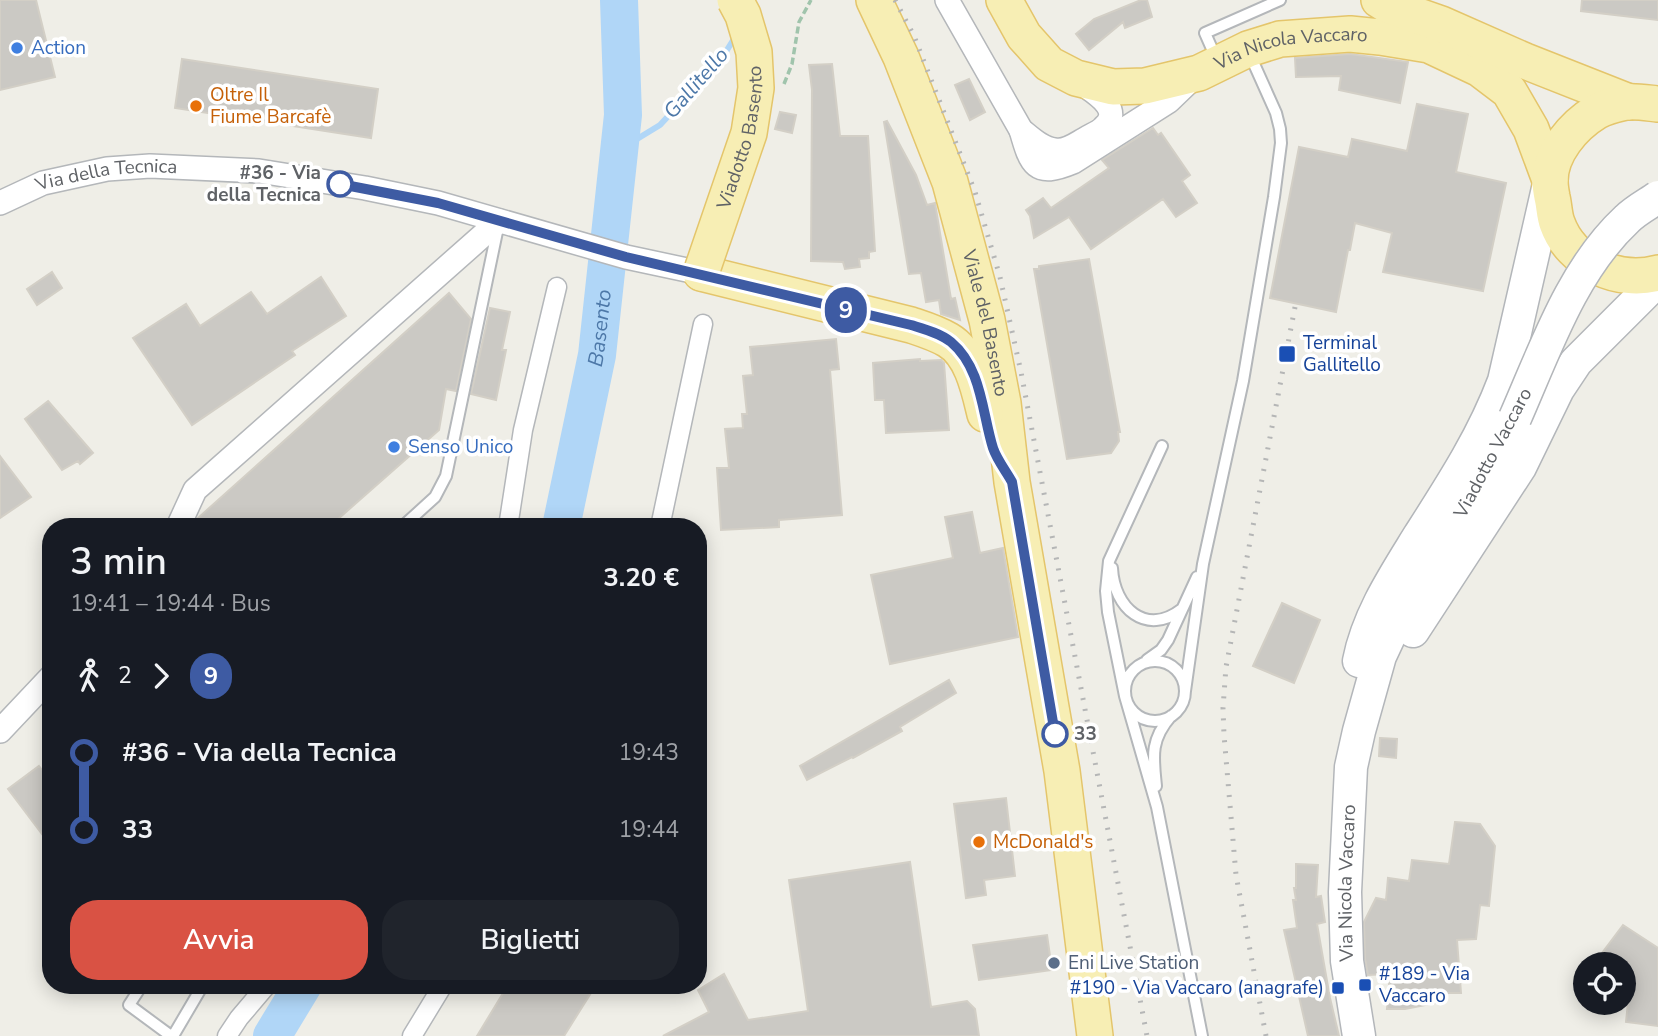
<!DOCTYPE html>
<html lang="it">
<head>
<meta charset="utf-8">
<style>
  :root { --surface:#171b24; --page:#20242c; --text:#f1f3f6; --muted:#9ea1a6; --accent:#d95244 }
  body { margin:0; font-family:"Nunito Sans",sans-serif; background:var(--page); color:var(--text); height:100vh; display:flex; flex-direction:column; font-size:26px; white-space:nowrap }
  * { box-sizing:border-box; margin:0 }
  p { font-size:23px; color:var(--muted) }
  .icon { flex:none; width:38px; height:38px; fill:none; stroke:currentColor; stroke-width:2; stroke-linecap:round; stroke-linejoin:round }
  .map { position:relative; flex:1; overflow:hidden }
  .panel { position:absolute; left:42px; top:518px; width:665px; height:476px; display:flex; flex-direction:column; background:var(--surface); border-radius:28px; box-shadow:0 4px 18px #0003 }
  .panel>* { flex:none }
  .badge { padding:0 14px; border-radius:23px; font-size:24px; line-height:46px }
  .controls { position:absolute; left:1573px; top:952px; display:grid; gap:14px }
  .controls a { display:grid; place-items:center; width:63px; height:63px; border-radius:50%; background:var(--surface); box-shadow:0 4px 18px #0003; font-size:35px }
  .map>.badge { position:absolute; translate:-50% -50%; box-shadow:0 0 0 4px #fff }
  .legs { display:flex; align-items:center; gap:10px; height:77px; padding:0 28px; font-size:23px }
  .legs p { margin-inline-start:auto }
  .head { display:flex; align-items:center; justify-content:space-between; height:119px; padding:0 28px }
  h1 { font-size:38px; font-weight:600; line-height:52px }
  .primary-button { display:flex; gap:14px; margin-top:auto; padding:14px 28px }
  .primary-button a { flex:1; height:80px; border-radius:28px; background:var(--accent); color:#fff; font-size:28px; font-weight:600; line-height:80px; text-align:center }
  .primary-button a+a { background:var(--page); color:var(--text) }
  ul { padding:0 28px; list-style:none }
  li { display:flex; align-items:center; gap:24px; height:77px; font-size:26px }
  li i { display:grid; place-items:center; width:10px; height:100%; margin:0 9px; background:currentColor }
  li i::after { content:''; width:18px; height:18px; margin:-9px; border:5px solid; border-radius:50%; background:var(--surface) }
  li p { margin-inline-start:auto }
  li:first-child i { background:linear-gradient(#0000 50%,currentColor 0) }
  li:last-child i { background:linear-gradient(currentColor 50%,#0000 0) }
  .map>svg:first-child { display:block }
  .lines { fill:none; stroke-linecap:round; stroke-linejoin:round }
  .stream { stroke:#b0d6f7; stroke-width:6 }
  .river { stroke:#b0d6f7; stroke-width:38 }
  .building { fill:#cbc9c4; stroke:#d3cfc6; stroke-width:2 }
  .service-casing { stroke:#b4b7ba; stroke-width:14 }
  .pedestrian-casing { stroke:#b4b7ba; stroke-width:21 }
  .minor-casing { stroke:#b4b7ba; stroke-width:26 }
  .secondary-casing { stroke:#b3b6ba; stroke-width:35 }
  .primary-casing { stroke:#e4c56b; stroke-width:38 }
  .path { stroke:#a0c4ac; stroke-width:3.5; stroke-dasharray:7 3.5; stroke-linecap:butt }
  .service { stroke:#fff; stroke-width:10 }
  .pedestrian { stroke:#fff; stroke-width:18 }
  .minor { stroke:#fff; stroke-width:23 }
  .secondary { stroke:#fff; stroke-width:32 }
  .primary { stroke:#f7eeb4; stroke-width:35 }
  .rail { stroke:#b5b6b6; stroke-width:5; stroke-dasharray:2 9; stroke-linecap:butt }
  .secondary-bridge-casing { stroke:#b3b6ba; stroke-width:35; stroke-linecap:butt }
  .primary-bridge-casing { stroke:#e4c56b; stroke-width:38; stroke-linecap:butt }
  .secondary-bridge { stroke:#fff; stroke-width:32 }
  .primary-bridge { stroke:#f7eeb4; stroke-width:35 }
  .line-1-casing { stroke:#fff; stroke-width:16 }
  .line-1 { stroke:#3e5ba3; stroke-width:10 }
  .shop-dot { fill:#3f7fe0; stroke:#fff; stroke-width:2.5 }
  .food-dot { fill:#e8710a; stroke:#fff; stroke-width:2.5 }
  .stop-1-dot { fill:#fff; stroke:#3e5ba3; stroke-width:3.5 }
  .transit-dot { fill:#1a4fb4; stroke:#fff; stroke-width:2.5 }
  .service-dot { fill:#5c6f8a; stroke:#fff; stroke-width:2.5 }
  .labels { text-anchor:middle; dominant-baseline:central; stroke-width:7; stroke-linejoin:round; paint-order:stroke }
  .shop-label { font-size:19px; fill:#366cbe; stroke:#fff; text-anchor:start }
  .street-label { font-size:19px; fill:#5f6266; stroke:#fff }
  .food-label { font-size:19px; fill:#c56008; stroke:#fff; text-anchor:start }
  .stop-label { font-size:19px; font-weight:bold; fill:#5f6266; stroke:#fff; text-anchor:end }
  .transit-label { font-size:19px; fill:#164399; stroke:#fff; text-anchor:start }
  .service-label { font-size:19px; fill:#4e5e75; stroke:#fff; text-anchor:start }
  .water-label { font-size:21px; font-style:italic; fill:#4d78a8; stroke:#fff }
</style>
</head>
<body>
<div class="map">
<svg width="1658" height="1036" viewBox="0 0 1658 1036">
  <rect width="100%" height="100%" fill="#efeee7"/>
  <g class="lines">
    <path class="stream" d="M619,150L660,125L722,58L737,34"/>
    <g class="river">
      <path id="s1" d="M561,527L597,355L623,115L619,0"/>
      <path d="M272,1036L303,985"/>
    </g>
  </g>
  <path class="building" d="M0,0H36L55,77L0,90Z
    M1141,0H1147L1152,17L1125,28L1123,22L1089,50L1076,34L1094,19Z
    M1582,0H1658V20L1581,11Z
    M1350,54L1408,62L1400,103L1339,90L1341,76L1296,77L1295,58Z
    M182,59L378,89L371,138L175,108Z
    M832,64L840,136H868L875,251L869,252V258L859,259L860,267L845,269L843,262L811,261L812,90L809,65Z
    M969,79L985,112L970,120L955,85Z
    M1417,104L1468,114L1456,172L1506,183L1483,291L1383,272L1392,233L1355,223L1350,250H1348L1336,312L1270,298L1299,147L1348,157L1352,139L1407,151Z
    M780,112L796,115L792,133L775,129Z
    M887,121L916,175L927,205L935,203L951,299L955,298L960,320L941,314L939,300L926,302L921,273L909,274L884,122Z
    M1153,128L1158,135L1161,133L1190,175L1182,181L1197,203L1176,217L1163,199L1091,249L1069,217L1034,238L1030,216L1026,210L1043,198L1051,208L1109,168L1102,160Z
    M1089,259L1120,432H1118L1119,441L1111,453L1067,459L1034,269H1039V266Z
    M52,272L62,288L37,305L27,289Z
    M321,277L346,316L292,351L295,355L192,425L133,338L186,304L200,326L251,292L267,314Z
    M449,293L471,319L456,391L446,389L439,430L329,527H194L198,518Z
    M490,308L510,312L502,350H506L496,400L471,394Z
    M836,339L839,369L830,370L842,515L779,520V527L721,530L717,468H729L725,429L743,428L742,414H747L743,376L753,375L750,347Z
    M920,359V361L941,360L944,363L949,430L886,433L884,400H875L873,363Z
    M48,401L93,453L80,464L78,461L62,470L25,419Z
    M0,456L31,497L0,518Z
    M972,512L980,553L1003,548L1018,637L890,664L871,575L953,558L945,517Z
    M1282,603L1320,620L1294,683L1253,666Z
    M949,680L956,693L900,727L902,731L853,758L852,757L807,780L800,766Z
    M1380,738L1397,739L1396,758L1379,756Z
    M39,766L51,781V846L8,789Z
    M1006,798L1015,876L984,880L986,895L966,898L954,804Z
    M1455,822L1480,824L1495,846L1489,906L1480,905L1476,939L1457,940L1461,993H1445L1446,1001L1405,1009H1387L1390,974L1368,975L1365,959L1364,922L1376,898L1386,900L1388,878L1409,881L1412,860L1449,864Z
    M910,862L931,1007L967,1001L975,1009L979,1036H663L709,1012L698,990L724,974L748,1020L808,1011L789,880Z
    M1296,864L1318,865L1316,897L1321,896L1325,922L1317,924L1330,998L1339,1036H1308L1284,930L1297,928L1293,900H1296L1294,888H1296Z
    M1623,925L1658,948V1026L1626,1022L1631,973L1624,968V964H1618L1602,953Z
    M1047,935L1052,970L979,980L973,945Z
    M508,985H596L564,1036H477Z"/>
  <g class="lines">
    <g class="service-casing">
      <path id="service" d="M1216,58L1205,33L1280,0
        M1162,446L1109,561L1106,591L1108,612L1125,696L1157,807L1202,1036
        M402,527L435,497L446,476L498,227
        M1112,568C1114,608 1146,637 1182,609
        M1147,660L1161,650L1168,640L1197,577
        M1125 691a30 30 0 1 1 60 0a30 30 0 1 1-60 0Z
        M1185,691L1203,564L1243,381L1274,197L1281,143L1280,129L1276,113L1250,55
        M1156,786C1153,757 1150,740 1171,716
        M142,985L129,1005L171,1036
        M173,1036L203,985"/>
    </g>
    <g class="pedestrian-casing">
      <path id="pedestrian" d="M508,527L523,430L557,287
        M660,527L703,324
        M227,1036L239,1018L267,985
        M412,1036L443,985"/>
    </g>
    <g class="minor-casing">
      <g id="minor">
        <path d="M947,0L1021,130C1031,138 1042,149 1055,150C1066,152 1076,144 1085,139C1091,135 1100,132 1104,127C1123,110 1097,94 1084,85"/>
        <path d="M1021,130C1031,165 1035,178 1073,162L1169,101L1195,76"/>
        <path id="s2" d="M0,203L43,183L107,169L150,166L259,171L365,188L438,203L626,257L701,273"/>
        <path d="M178,527L195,490L499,221"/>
        <path d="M0,731L51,677"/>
      </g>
    </g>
    <g class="secondary-casing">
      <g id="secondary">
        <path d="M1413,631L1520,467L1558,389L1576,362L1658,280"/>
        <path d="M1359,661C1368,615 1395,575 1419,536C1451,486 1483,437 1504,381L1549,184"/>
        <path id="s3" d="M1359,1036L1347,961L1345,892L1351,767L1359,731L1380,656L1394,626L1410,596L1474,493L1515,418"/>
      </g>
    </g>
    <g class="primary-casing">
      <g id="primary">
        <path id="s4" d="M874,0L901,57L950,182L987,320L1003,403L1012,482L1062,771L1095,1036"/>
        <path id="s5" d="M1004,0L1024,36L1049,64L1076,78L1113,87L1145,86L1199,73L1248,49L1280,39L1350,34L1380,37L1429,45L1480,69L1509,91L1531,129L1550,180"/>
        <path d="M1379,0L1387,5L1441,24L1525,61L1629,102"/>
        <path d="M1658,104C1648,103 1636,101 1626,102C1617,104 1604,107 1596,112C1573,126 1550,153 1550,181C1550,186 1551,192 1552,197C1554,205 1554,215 1557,223C1571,263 1619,284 1658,273"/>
        <path d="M701,273L911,325C923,329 936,333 948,340C972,354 979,389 985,414"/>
      </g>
    </g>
    <path class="path" d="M784,84L792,64L799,22L811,0"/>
    <use href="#service" class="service"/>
    <use href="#pedestrian" class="pedestrian"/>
    <use href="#minor" class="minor"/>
    <use href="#secondary" class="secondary"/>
    <use href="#primary" class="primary"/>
    <path class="rail" d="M895,0L914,36L975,192L1000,277L1021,372L1147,1036
      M1266,1036L1236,875L1224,735L1223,708L1226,667L1295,307"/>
    <g class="secondary-bridge-casing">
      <path id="secondary-bridge" d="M1515,418C1545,350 1572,270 1627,219C1636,210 1648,204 1658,197"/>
    </g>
    <g class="primary-bridge-casing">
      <g id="primary-bridge">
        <path id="s6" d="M701,273L749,133L756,88L754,52L743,15L735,0"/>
      </g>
    </g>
    <use href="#secondary-bridge" class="secondary-bridge"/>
    <use href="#primary-bridge" class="primary-bridge"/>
  </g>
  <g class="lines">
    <g class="line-1-casing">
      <path id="line-1" d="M340,184L438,203L626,257L911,325C924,329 940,333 951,342C982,368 982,413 993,448C997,460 1006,471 1012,482L1055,734"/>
    </g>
    <use href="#line-1" class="line-1"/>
  </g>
  <g class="shop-dot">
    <circle cx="17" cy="48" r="7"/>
    <circle cx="394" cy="447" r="7"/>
  </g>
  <g class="food-dot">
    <circle cx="196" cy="106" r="7"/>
    <circle cx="979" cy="842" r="7"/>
  </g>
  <g class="stop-1-dot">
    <circle cx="340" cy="184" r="12"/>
    <circle cx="1055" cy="734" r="12"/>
  </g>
  <g class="transit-dot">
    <rect x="1278" y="345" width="18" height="18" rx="3.5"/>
    <rect x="1358" y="978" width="14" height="14" rx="3.5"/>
    <rect x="1331" y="981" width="14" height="14" rx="3.5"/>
  </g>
  <circle class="service-dot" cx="1054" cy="963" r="7"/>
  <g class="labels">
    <g class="shop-label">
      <text x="31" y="48">Action</text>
      <text x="408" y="447">Senso Unico</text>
    </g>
    <g class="street-label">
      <text stroke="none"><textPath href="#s5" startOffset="332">Via Nicola Vaccaro</textPath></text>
      <text stroke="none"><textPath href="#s6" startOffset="142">Viadotto Basento</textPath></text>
      <text stroke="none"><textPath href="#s2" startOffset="112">Via della Tecnica</textPath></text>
      <text stroke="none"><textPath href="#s4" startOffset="343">Viale del Basento</textPath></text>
      <text transform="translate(1493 453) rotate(-62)">Viadotto Vaccaro</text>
      <text stroke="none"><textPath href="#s3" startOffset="154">Via Nicola Vaccaro</textPath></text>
    </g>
    <g class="food-label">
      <text x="210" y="95">Oltre Il<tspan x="210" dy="22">Fiume Barcafè</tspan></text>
      <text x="993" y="842">McDonald's</text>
    </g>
    <g class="stop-label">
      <text x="321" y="173">#36 - Via<tspan x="321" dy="22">della Tecnica</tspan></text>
      <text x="1074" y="734" text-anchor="start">33</text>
    </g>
    <g class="transit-label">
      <text x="1303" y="343">Terminal<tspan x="1303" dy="22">Gallitello</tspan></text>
      <text x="1379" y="974">#189 - Via<tspan x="1379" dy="22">Vaccaro</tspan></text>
      <text x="1324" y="988" text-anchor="end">#190 - Via Vaccaro (anagrafe)</text>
    </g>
    <g class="service-label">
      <text x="1068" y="963">Eni Live Station</text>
    </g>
    <g class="water-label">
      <text transform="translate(696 83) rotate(-49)">Gallitello</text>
      <text stroke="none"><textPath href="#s1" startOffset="203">Basento</textPath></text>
    </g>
  </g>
</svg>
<div class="controls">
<a><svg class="icon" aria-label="locate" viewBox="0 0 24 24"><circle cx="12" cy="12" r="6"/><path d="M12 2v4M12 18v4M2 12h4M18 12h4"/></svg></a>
</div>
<b class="badge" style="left:846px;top:310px;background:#3e5ba3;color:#fff">9</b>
<section class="panel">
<div class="head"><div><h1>3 min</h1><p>19:41 – 19:44 · Bus</p></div><b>3.20 €</b></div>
<div class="legs"><svg class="icon" aria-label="walk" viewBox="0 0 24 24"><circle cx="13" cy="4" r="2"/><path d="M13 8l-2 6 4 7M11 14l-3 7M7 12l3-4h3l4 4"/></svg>2<svg class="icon" aria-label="forward" viewBox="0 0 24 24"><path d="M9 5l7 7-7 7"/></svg><b class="badge" style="background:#3e5ba3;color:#fff">9</b></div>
<ul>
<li><i style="color:#3e5ba3"></i><b>#36 - Via della Tecnica</b><p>19:43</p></li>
<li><i style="color:#3e5ba3"></i><b>33</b><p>19:44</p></li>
</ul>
<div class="primary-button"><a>Avvia</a><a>Biglietti</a></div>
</section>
</div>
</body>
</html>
